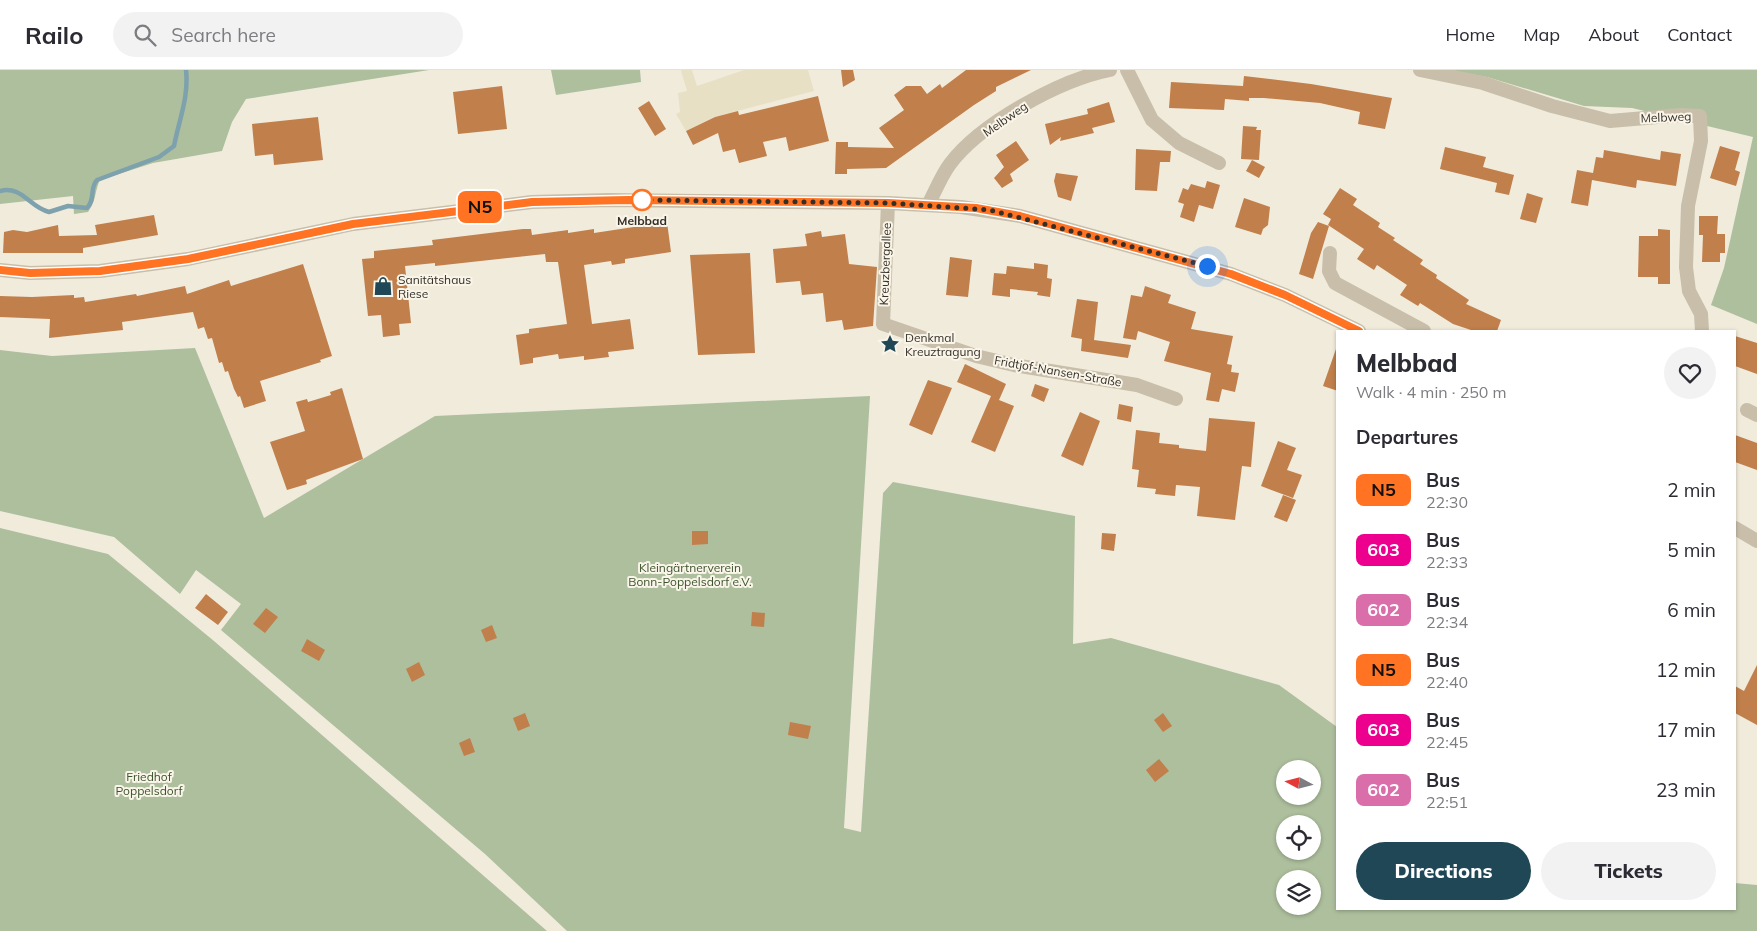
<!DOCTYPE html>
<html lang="en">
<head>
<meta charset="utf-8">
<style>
  :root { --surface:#fff; --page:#f2f2f3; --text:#2b2b33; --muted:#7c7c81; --line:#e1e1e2; --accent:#204755 }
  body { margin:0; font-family:Mulish,sans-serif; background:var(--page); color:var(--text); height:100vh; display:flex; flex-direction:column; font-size:19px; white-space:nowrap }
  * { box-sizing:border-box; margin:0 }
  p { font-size:16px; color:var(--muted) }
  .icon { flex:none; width:28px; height:28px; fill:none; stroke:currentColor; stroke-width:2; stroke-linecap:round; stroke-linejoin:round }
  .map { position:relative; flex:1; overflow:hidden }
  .side { position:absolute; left:1336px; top:260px; width:400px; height:580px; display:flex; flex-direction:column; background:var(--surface); border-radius:0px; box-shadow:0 1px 4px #0004 }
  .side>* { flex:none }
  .badge { padding:0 10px; border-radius:8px; font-size:18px; line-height:32px }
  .needle { width:32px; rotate:277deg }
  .controls { position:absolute; left:1276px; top:690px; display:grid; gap:10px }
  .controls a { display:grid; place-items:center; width:45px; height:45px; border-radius:50%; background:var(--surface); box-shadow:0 1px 4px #0004; font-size:25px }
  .you { position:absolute; width:25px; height:25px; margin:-12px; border:4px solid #fff; border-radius:50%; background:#1a73e8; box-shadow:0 0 0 8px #1a73e833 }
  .map>.badge { position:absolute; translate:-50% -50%; box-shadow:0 0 0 2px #fff }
  h2 { padding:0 20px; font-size:19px; line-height:45px }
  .round { display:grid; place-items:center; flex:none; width:52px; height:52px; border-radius:26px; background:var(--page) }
  .overview { display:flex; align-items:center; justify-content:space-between; height:85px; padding:0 20px }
  h1 { font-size:24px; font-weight:800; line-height:38px }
  .cta { display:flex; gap:10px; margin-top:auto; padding:10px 20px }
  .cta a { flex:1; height:58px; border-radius:30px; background:var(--accent); color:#fff; font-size:20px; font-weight:800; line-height:58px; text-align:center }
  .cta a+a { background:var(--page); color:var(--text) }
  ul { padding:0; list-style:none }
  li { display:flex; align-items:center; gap:15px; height:60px; padding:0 20px }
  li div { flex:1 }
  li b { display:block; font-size:19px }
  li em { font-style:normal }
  li .badge { min-width:55px; font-weight:700; text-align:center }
  header { display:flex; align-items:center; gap:30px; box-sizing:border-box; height:70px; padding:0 25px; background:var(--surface); border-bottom:1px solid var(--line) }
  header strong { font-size:24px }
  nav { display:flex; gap:28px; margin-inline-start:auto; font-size:18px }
  .search { width:350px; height:45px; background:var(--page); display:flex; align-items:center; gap:12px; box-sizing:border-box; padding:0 18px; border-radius:28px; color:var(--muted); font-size:19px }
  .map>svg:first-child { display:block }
  .green { fill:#adbf9d; fill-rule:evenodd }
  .plaza { fill:#e8e0c4 }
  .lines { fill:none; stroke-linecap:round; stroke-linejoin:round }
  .stream { stroke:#7da1ad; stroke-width:4.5 }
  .building { fill:#c07f4b }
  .minor { stroke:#c8bea9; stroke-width:14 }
  .tertiary { stroke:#c8bea9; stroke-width:14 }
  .line-casing { stroke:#fff; stroke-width:11 }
  .line { stroke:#ff7322; stroke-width:8 }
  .walk { stroke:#362f28; stroke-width:5; stroke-dasharray:0 9 }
  .stop-dot { fill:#fff; stroke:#ff7322; stroke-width:2.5 }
  .labels { text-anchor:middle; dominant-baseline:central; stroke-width:4; stroke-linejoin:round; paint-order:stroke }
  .street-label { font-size:12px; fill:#362f28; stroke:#f9f5e9 }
  .stop-label { font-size:12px; font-weight:bold; fill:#362f28; stroke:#f9f5e9 }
  .poi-label { font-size:12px; fill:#362f28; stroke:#f9f5e9; text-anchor:start }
  .park-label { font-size:12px; fill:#3d532d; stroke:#f9f5e9 }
</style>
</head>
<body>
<header>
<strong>Railo</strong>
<div class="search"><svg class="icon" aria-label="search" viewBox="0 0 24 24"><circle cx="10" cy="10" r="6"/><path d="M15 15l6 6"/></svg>Search here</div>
<nav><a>Home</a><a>Map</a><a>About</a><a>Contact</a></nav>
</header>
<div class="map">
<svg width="1757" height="861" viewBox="0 0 1757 861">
  <rect width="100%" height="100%" fill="#f1ebdc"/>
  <path class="green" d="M0,0H429L246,29L232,52L222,81L153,93L100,110C94,123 97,129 88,142L74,144L73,126L0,134Z
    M551,0H640L641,12L556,25Z
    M1449,0H1757V254L1711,235L1724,198L1753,67L1632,38L1584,36L1487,7Z
    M195,278L264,448L435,346L870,326L844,758L861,762L883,423L893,412L1075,446L1073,574L1111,568L1279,615L1337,657L1338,839H1735V813L1757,815V861H567L485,784L221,560L241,534L196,500L180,524L114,467L0,441V280L52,286ZM1285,699H1312V726H1285ZM1285,754H1312V781H1285ZM1285,809H1312V836H1285Z
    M0,458L108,484L214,571L547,861H0Z"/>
  <path class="plaza" d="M682,0H692L697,16L744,0H808L814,21L714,47L686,61L676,44L680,42L678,23L687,21L681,1Z"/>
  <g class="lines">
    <path class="stream" d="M0,121C22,115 30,138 49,142L68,136L87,138C96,129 89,118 97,110L159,87L174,76C179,50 189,27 186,0"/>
  </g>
  <path class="building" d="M841,0H853L855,10L843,17Z
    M966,0H1031L996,17V21L974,35L886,98L847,99V104H835L836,72H848V77L894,78L879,58L904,40L894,25L906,16H921L927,24L940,14L942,18Z
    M1244,6L1311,14L1392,28L1385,59L1358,54L1360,42L1320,33L1264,28H1249V31L1225,29L1224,40L1169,38L1171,12L1243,16Z
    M502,16L507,59L458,64L453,22Z
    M818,26L829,71L789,81L786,67L763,72L767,86L739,93L735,79L723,82L718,63L693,75L686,61L715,47L738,41L739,45Z
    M649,31L666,59L655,66L638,38Z
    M1109,32L1115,52L1092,58L1094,63L1060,71L1061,67L1050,75L1045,54L1088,44L1087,39Z
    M318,47L323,90L274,95L273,84L255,86L252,54Z
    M1243,56L1257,57L1256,60H1261L1259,90L1241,89Z
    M1016,71L1029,90L1010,104L1013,111L1002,118L994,108L1004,97L996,85Z
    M1720,76L1740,82L1735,100L1740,102L1736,116L1710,108Z
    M1445,77L1486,87L1483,97L1514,105L1509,125L1495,122L1497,113L1440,99Z
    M1136,79L1171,81L1170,92H1160L1157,121L1135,120Z
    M1604,80L1660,90L1661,81L1681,84L1676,116L1637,110L1636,118L1592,110L1588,136L1571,133L1577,100L1593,103L1596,87L1603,88Z
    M1252,90L1265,97L1259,108L1246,101Z
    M1056,103L1078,106L1071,131L1058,127L1054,111Z
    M1207,111L1220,115L1213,139L1199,135L1194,152L1180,147L1184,134L1178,132L1183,118L1188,120L1191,114L1205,118Z
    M1340,118L1357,129L1353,135L1380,153L1378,157L1395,168L1393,170L1423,190L1420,194L1437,205L1436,208L1469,230L1466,234L1501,250L1497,261H1474L1453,254L1420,233L1418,236L1400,225L1407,215L1377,195L1374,200L1357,189L1364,179L1328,155L1331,149L1323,144Z
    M1527,123L1543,128L1536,153L1520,149Z
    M1244,128L1270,137L1268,155L1263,159L1261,165L1235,157Z
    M154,145L158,165L83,178V183H3L4,162L13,160L27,162L58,155L59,166L97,165L95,155Z
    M1699,146H1718L1717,164H1725V183H1720V192H1702L1703,165H1699Z
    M667,152L671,182L625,189V193L612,195L611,191L584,195L592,254L630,249L634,279L608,282L609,287L584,290V286L559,289L558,284L533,288V293L520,295L516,265L529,263V259L567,254L558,192H546L545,184L435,196V193L405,196L411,253L399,254L400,265L383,267L381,245L368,246L362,189L374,188V181L433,175L432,170L523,159H531L532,165L568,160V163L594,159V163Z
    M1318,152L1329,156L1313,209L1299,204L1311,163Z
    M1658,159L1670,160V214H1658V207H1638L1639,166H1658Z
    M821,161L822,167L845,164L849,194L877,197L873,256L844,260L842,250L826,252L823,223L802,225L800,211L776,213L773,179L807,176L805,164Z
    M750,183L755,283L698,285L690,185Z
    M950,187L972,190L968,227L946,225Z
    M1034,193L1048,195L1047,208L1052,209L1050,227L1037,225L1038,222L1010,219V227L992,225L994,203L1006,204L1007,196L1034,199Z
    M303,194L332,286L320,290L321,292L260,311L266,331L244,338L240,326L238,327L234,319L228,301L225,302L222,292L219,293L212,268L208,269L204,257L198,259L193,242L122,252L123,260L49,268L50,249L0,247V226L32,227L74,225V228L84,227L85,232L136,224L137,226L185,216L187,224L229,210L231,216Z
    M1145,216L1171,225L1168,233L1196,242L1191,259L1233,266L1227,294L1232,295L1231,302L1239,303L1235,322L1222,319L1219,332L1206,330L1211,303L1164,291L1170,272L1138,261L1136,270L1123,268L1131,225L1142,227Z
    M1077,229L1098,232L1094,270L1131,275L1128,288L1081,281L1082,269L1071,267Z
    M1735,266L1757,273V304L1735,296Z
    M1336,279H1338V321L1323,316Z
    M965,294L1006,314L999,330L1014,336L995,382L971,372L991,326L957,312Z
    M928,310L952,318L932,365L909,355Z
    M1035,314L1049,319L1044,332L1031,326Z
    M342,318L363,389L306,410L307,414L287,420L270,372L305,361L296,332L307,329L308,332L331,325L330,322Z
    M1119,334L1133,337L1131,352L1117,349Z
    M1080,342L1100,351L1083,396L1061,386Z
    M1209,348L1255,352L1251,397L1242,396L1235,450L1197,446L1200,417L1176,415L1175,426L1155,424L1156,419L1137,417L1139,400L1132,399L1136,360L1160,363L1159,373L1179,375V378L1206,381Z
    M1735,365L1757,373V400L1735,392Z
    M1278,371L1296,378L1287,400L1302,405L1293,428L1261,416Z
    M1283,425L1296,430L1287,452L1274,447Z
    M692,461H708V474L692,475Z
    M1102,463L1116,464L1114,481L1101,479Z
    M206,524L228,542L218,555L195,538Z
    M266,538L278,547L265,563L253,554Z
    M752,542L765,543L764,557L751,556Z
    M492,555L497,568L486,572L481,560Z
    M307,569L325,580L319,591L301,581Z
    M419,592L425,605L412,612L406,599Z
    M1757,595V655L1735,643V616L1744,621Z
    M525,643L530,656L518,661L513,648Z
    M1163,643L1172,656L1163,662L1154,650Z
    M790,652L811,656L808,669L788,665Z
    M470,668L475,682L464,686L459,673Z
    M1159,689L1169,701L1155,712L1146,700Z"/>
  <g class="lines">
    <path class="minor" d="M1127,0L1152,50L1179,73L1219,93
      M1420,0L1483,13L1552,36L1610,51L1681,45L1700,46L1701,71L1688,136L1686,197L1689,221L1701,244L1702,261
      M888,133L883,254L976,286L1014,295L1137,315L1176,329
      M928,135C935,122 941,106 950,94C981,53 1060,10 1110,0
      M1330,183L1329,201L1335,213L1424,261
      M1747,340L1757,345"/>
    <path class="tertiary" d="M0,200L30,203L100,201L188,189L353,154L532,132L610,130L888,133L961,137L1020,146L1231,204L1285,225L1359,261
      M1735,458L1757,471"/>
  </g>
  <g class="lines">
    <g class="line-casing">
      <path id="line" d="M0,200L30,203L100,201L188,189L353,154L532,132L628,130L888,133L976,138L1020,146L1231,204L1285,225L1359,261"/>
    </g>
    <use href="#line" class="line"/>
    <path class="walk" d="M642,130L888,133L990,140L1207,196"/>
  </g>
  <defs>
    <g id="shop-bare" transform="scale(1.5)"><path d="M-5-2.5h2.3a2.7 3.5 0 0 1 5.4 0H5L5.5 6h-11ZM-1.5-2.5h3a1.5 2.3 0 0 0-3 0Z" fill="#204755" stroke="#f9f5e9" stroke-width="2.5" paint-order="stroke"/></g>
    <g id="sight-bare" transform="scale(1.5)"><path d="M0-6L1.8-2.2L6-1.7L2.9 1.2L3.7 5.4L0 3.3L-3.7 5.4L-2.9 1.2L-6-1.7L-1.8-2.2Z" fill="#204755" stroke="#f9f5e9" stroke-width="2.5" paint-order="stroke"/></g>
  </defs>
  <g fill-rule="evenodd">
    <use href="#shop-bare" x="383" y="216"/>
    <use href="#sight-bare" x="890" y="274"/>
  </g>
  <circle class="stop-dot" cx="642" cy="130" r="10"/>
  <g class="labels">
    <g class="street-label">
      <text transform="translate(1666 47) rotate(-2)">Melbweg</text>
      <text transform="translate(1005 49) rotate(-35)">Melbweg</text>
      <text transform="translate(885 194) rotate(-88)">Kreuzbergallee</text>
      <text transform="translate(1058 301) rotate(10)">Fridtjof-Nansen-Straße</text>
    </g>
    <g class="stop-label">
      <text x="642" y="150">Melbbad</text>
    </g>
    <g class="poi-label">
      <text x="398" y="209">Sanitätshaus<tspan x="398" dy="14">Riese</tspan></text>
      <text x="905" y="267">Denkmal<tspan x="905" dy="14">Kreuztragung</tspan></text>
    </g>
    <g class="park-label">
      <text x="690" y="497">Kleingärtnerverein<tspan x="690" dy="14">Bonn-Poppelsdorf e.V.</tspan></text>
      <text x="149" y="706">Friedhof<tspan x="149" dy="14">Poppelsdorf</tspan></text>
    </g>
  </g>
</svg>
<div class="controls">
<a><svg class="needle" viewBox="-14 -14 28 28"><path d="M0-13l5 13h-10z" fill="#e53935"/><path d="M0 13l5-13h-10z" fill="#7c7c81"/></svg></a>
<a><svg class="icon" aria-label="locate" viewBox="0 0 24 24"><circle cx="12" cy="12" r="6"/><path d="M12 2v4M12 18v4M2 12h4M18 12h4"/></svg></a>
<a><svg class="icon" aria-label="layers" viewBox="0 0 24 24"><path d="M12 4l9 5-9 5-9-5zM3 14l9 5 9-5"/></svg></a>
</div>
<div class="you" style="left:1207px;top:196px"></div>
<b class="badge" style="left:480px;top:137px;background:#ff7322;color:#111">N5</b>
<section class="side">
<div class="overview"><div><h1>Melbbad</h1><p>Walk · 4 min · 250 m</p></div><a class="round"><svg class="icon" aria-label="heart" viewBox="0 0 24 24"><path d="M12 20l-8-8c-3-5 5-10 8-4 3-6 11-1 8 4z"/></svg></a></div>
<h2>Departures</h2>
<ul>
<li><span class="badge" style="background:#ff7322;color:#111">N5</span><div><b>Bus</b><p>22:30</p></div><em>2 min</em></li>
<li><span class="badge" style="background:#ec008d;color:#fff">603</span><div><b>Bus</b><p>22:33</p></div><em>5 min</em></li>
<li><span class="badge" style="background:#da6eab;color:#fff">602</span><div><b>Bus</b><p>22:34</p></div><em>6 min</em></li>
<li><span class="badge" style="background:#ff7322;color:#111">N5</span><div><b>Bus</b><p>22:40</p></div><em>12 min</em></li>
<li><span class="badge" style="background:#ec008d;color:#fff">603</span><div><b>Bus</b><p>22:45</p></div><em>17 min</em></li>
<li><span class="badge" style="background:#da6eab;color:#fff">602</span><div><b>Bus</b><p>22:51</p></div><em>23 min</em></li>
</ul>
<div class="cta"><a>Directions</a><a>Tickets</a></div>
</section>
</div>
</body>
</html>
